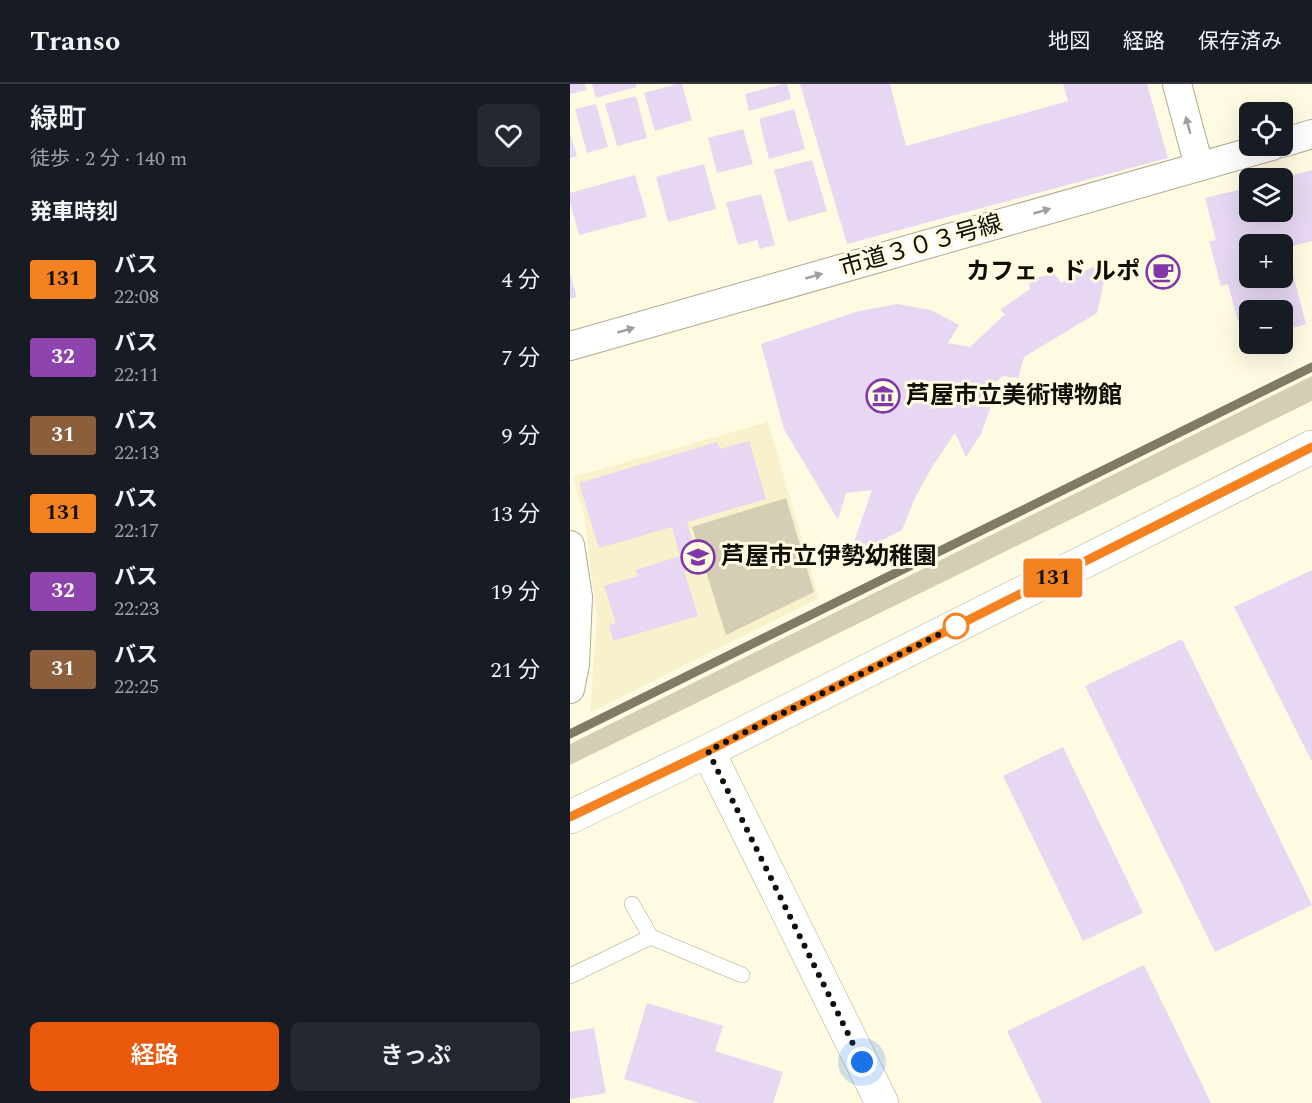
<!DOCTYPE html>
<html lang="ja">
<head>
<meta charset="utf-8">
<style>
  :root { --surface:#171b24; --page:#242831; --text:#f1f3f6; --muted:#9ea1a6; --line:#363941; --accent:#ea580c }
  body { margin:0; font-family:Spectral,"Noto Sans JP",serif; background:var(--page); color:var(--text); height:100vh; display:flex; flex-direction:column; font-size:22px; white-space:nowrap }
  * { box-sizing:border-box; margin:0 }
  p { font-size:20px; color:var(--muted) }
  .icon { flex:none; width:33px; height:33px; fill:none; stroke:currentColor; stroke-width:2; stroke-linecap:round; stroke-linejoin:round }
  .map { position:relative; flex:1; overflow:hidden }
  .details { display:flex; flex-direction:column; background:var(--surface); width:570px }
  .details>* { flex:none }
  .badge { padding:0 12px; border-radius:4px; font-size:21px; line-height:39px }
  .buttons { position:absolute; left:669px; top:18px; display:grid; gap:12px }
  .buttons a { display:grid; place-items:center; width:54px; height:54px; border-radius:9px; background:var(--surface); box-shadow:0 6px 24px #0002; font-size:30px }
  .you { position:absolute; width:30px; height:30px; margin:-15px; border:4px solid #fff; border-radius:50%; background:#1a73e8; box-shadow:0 0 0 9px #1a73e833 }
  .map>.badge { position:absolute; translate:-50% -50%; box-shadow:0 0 0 3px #fff }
  h2 { padding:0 30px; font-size:22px; line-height:54px }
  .round { display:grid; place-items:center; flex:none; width:63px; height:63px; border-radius:9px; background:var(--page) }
  .overview { display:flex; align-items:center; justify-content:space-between; height:102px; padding:0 30px }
  h1 { font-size:28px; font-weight:600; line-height:45px }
  .action { display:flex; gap:12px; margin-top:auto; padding:12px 30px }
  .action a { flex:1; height:69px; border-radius:9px; background:var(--accent); color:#fff; font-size:24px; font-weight:600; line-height:69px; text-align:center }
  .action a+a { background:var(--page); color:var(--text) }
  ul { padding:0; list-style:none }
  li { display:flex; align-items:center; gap:18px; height:78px; padding:0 30px }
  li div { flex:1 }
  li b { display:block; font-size:22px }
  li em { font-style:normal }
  li .badge { min-width:66px; font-weight:700; text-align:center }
  header { display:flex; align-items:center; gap:36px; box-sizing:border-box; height:84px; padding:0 30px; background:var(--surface); border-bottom:2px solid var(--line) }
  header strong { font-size:28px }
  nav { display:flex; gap:33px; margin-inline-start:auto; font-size:21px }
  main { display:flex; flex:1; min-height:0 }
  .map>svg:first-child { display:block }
  .built { fill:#f8f1cc }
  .green { fill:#d3ceb4 }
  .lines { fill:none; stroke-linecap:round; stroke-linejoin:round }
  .stream { stroke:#807b64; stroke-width:9 }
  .building { fill:#e7d7f2; fill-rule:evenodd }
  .lane-casing { stroke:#afaa8e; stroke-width:16 }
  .street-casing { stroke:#afaa8e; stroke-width:30 }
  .secondary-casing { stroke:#afaa8e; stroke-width:34 }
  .lane { stroke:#fff; stroke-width:15 }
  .street { stroke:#fff; stroke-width:28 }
  .secondary { stroke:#fff; stroke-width:33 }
  .oneway { fill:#9f9f9b }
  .line-casing { stroke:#fff; stroke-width:14 }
  .line { stroke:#f58220; stroke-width:9 }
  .walk { stroke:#100e05; stroke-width:6; stroke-dasharray:0 10.8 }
  .stop-dot { fill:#fff; stroke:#f58220; stroke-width:3 }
  .labels { text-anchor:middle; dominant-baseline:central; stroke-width:6; stroke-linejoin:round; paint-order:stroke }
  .street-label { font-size:24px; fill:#100e05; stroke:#fffae2 }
  .poi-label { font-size:24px; font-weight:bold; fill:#100e05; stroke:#fffae2; text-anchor:start }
</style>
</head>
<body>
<header>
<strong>Transo</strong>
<nav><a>地図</a><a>経路</a><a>保存済み</a></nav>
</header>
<main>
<section class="details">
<div class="overview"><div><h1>緑町</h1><p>徒歩 · 2 分 · 140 m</p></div><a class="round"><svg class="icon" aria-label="heart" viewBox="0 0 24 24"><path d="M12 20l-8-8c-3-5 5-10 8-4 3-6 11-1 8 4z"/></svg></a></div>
<h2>発車時刻</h2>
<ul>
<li><span class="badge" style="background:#f58220;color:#111">131</span><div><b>バス</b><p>22:08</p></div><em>4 分</em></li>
<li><span class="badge" style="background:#8e44ad;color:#fff">32</span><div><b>バス</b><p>22:11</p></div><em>7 分</em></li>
<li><span class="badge" style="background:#8b5e3c;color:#fff">31</span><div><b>バス</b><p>22:13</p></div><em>9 分</em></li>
<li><span class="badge" style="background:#f58220;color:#111">131</span><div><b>バス</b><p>22:17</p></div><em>13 分</em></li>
<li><span class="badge" style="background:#8e44ad;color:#fff">32</span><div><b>バス</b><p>22:23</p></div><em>19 分</em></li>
<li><span class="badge" style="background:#8b5e3c;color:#fff">31</span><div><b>バス</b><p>22:25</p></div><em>21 分</em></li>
</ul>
<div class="action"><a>経路</a><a>きっぷ</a></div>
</section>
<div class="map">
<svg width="742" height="1019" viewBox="0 0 742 1019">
  <rect width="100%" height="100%" fill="#fffae2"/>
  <path class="built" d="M198,338L249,514L20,629L27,533L14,431L3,393Z"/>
  <path class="green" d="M742,292V317L0,681V660Z
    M216,414L244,508L156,551L122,443Z"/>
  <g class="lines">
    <path class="stream" d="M0,650L742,283"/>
  </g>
  <path class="building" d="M0,0H15L17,6L0,10Z
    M22,0H66V3L26,14Z
    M107,0H112L122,36L85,47L74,9Z
    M213,0H217L221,15L179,27L175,10Z
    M230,0H320L336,62L498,17L493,0H577L598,74L277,160Z
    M66,12L77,54L47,62L35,20Z
    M26,20L38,63L17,69L5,25Z
    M224,25L235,65L199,75L189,35Z
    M173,45L183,80L147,89L138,54Z
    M0,50L7,72L0,74Z
    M242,76L257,127L218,138L204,86Z
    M134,80L146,125L98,138L86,93Z
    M742,86V157L716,164L736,240L712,247V226H680V255L677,256L672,236L668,237L658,200L651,202L639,157L646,156L635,114L680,103V128H712V94ZM680,160H712V194H680Z
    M65,91L77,133L9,151L0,118V109Z
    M191,110L205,161L190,165L187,156L168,161L156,119Z
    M539,175L527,229L454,273L448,294L433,292L423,300L420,325L411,350L396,373L385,349L362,383L345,414L332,446L279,473L302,406L276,409L268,436L214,345L191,260L285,228L327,220L361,226L389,241L378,259L400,263L435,230L430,226L460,205L459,195L485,190L491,199Z
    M0,191L7,213L0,215Z
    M179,357L196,415L117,438L130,483L114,487L128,532L43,557L39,541L46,539L34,502L68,492L66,486L110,472L102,443L29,464L9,399L147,358L150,365Z
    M742,486V678L664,523Z
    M612,555L742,821L645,868L515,602Z
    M493,663L573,829L513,857L433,692Z
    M574,881L641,1019H472L437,947Z
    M77,919L153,942L145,967L213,988L203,1019H129L54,995Z
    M24,944L36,1009L0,1015V948Z"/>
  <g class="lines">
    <g class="lane-casing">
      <path id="lane" d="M62,820L81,853
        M0,892L81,853L172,891"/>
    </g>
    <g class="street-casing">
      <path id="street" d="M607,0L629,82
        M712,59L742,50
        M0,262L702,62
        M0,461L8,513L5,580L0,605"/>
    </g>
    <g class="secondary-casing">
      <path id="secondary" d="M138,667L312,1019
        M0,733L138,667L742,363"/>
    </g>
    <use href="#lane" class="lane"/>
    <use href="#street" class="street"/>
    <use href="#secondary" class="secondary"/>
  </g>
  <defs><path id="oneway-solid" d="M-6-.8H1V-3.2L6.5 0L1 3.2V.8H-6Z" transform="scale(1.5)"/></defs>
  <g class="oneway">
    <use href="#oneway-solid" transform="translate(618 41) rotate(-105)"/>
    <use href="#oneway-solid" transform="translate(472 127) rotate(-16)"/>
    <use href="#oneway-solid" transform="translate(244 192) rotate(-16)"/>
    <use href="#oneway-solid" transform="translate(56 246) rotate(-16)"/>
  </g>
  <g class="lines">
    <g class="line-casing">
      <path id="line" d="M0,733L138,667L742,363"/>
    </g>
    <use href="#line" class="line"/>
    <path class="walk" d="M292,978L138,667L388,541L386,542"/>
  </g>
  <defs>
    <g id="cafe-ring" transform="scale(1.725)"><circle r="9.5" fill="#fffae2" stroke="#8237a9" stroke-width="1.5"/><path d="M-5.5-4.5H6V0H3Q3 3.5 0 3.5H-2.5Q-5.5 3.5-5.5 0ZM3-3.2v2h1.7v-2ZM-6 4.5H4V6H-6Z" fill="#8237a9"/></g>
    <g id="museum-ring" transform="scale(1.725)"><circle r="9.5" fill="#fffae2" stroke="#8237a9" stroke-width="1.5"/><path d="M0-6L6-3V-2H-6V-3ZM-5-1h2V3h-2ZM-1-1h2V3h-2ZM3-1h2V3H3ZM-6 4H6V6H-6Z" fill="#8237a9"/></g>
    <g id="school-ring" transform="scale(1.725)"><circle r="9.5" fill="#fffae2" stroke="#8237a9" stroke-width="1.5"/><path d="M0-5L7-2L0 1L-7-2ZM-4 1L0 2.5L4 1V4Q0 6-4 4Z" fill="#8237a9"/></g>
  </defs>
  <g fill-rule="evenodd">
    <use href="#cafe-ring" x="593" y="188"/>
    <use href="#museum-ring" x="313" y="312"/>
    <use href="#school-ring" x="128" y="473"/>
  </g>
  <circle class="stop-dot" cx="386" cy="542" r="12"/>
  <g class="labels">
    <g class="street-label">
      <text transform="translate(351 162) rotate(-16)">市道３０３号線</text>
    </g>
    <g class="poi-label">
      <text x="570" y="188" text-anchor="end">カフェ・ド ルポ</text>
      <text x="336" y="312">芦屋市立美術博物館</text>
      <text x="151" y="473">芦屋市立伊勢幼稚園</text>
    </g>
  </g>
</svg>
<div class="buttons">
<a><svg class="icon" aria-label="locate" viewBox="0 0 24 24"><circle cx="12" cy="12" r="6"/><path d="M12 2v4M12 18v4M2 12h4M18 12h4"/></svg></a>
<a><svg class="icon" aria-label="layers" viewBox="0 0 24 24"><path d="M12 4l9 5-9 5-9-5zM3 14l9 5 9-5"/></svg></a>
<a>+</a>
<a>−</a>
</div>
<div class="you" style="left:292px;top:978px"></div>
<b class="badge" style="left:483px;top:494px;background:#f58220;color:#111">131</b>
</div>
</main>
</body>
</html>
